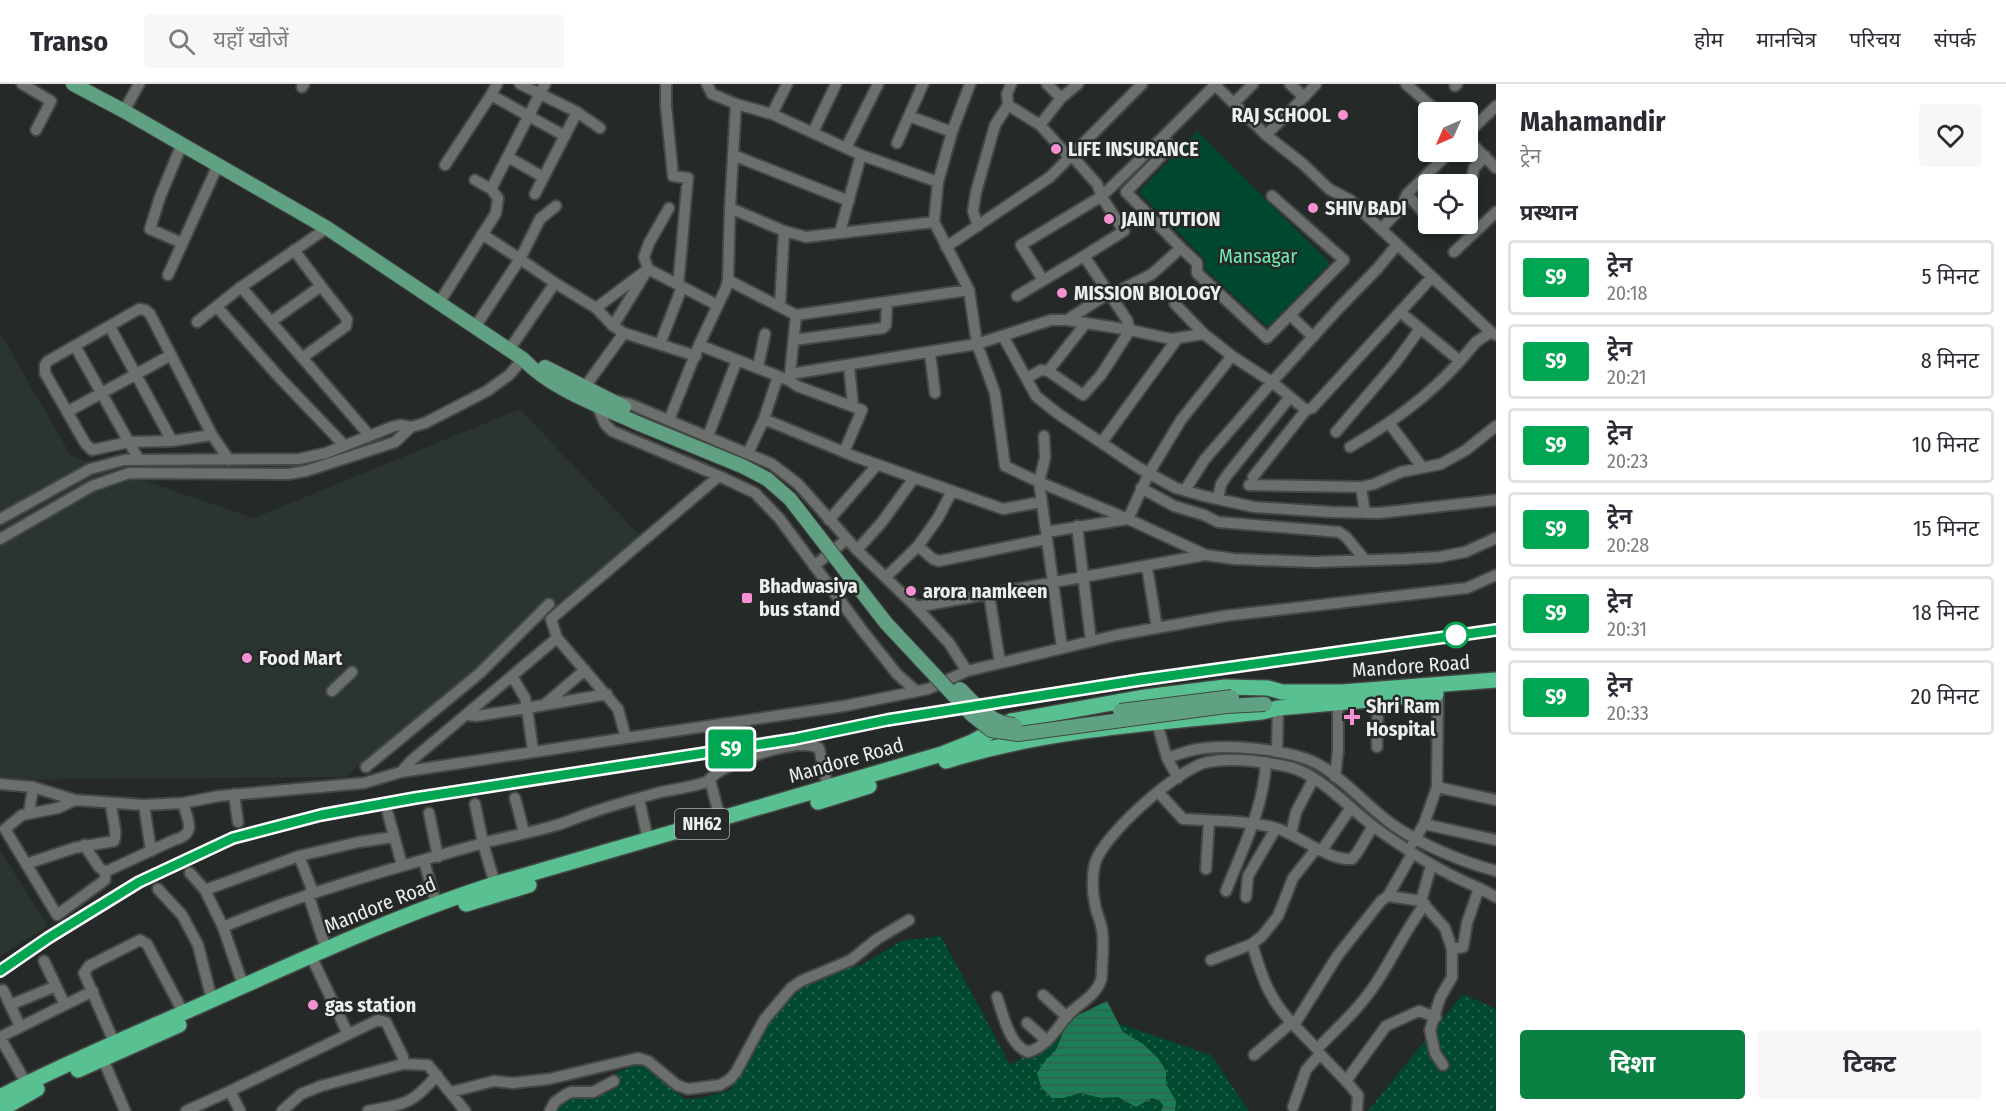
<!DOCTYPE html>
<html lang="hi">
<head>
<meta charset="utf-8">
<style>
  :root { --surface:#fff; --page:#f7f7f7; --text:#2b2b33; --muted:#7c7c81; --line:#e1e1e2; --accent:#0b8043 }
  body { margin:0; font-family:"Fira Sans Condensed","Noto Sans Devanagari",sans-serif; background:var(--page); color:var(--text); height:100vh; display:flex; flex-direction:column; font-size:22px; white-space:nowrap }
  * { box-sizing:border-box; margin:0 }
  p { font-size:20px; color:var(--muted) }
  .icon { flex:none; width:33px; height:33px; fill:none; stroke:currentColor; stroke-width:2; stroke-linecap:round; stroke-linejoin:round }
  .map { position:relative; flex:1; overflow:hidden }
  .details { display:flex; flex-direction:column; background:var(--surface); width:510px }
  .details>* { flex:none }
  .badge { padding:0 12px; border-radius:4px; font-size:21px; line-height:39px }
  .needle { width:39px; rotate:225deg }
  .fabs { position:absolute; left:1418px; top:18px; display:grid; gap:12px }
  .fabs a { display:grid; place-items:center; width:60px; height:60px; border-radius:6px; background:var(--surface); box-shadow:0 3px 9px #0003; font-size:30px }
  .map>.badge { position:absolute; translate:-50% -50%; box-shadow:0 0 0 3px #fff }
  h2 { padding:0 24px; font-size:22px; line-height:54px }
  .round { display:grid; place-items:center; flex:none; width:63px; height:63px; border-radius:6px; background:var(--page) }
  .headline { display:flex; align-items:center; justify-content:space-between; height:102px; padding:0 24px }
  h1 { font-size:28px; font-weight:700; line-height:45px }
  .action { display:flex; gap:12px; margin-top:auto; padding:12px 24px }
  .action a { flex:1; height:69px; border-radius:6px; background:var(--accent); color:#fff; font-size:24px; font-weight:700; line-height:69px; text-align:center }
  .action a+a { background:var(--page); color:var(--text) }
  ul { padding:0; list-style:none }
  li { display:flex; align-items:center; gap:18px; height:75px; margin:0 12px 9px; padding:0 12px; border:3px solid var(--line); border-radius:6px }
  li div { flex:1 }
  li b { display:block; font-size:22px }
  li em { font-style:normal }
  li .badge { min-width:66px; font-weight:700; text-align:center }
  header { display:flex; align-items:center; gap:36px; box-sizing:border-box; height:84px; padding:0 30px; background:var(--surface); border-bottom:2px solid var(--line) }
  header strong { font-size:28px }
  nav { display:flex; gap:33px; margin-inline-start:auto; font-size:21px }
  .search { width:420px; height:54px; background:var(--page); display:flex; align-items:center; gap:15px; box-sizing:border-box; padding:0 21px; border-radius:6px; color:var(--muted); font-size:22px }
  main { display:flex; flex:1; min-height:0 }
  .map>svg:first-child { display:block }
  .built { fill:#2b352f }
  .grass { fill:url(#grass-dots) }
  .green { fill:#00482e }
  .water { fill:url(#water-rules) }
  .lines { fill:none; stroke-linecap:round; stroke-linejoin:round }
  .minor-casing { stroke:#434745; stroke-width:14 }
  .major-casing { stroke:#434745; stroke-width:16 }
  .highway-casing { stroke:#434745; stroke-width:18 }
  .minor { stroke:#6b706d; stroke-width:10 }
  .major { stroke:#60a183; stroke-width:14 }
  .highway { stroke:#59c191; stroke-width:15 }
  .rail-casing { stroke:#808482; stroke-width:4.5 }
  .rail { stroke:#252927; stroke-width:2; stroke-dasharray:7; stroke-linecap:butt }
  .major-bridge-casing { stroke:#434745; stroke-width:16; stroke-linecap:butt }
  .major-bridge { stroke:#60a183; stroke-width:14 }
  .line-casing { stroke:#fff; stroke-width:14 }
  .line { stroke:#00a651; stroke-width:9 }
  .poi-dot { fill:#f591d2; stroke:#252927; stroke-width:2 }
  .stop-dot { fill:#fff; stroke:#00a651; stroke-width:3 }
  .labels { text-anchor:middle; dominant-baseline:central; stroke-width:5; stroke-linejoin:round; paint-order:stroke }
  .shield { fill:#252927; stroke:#b0b4b2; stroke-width:1.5 }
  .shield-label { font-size:18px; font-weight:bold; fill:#ecefed }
  .poi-label { font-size:20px; font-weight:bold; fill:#ecefed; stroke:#252927; text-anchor:start }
  .park-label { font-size:20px; fill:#70eab1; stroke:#252927 }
  .street-label { font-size:20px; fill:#ecefed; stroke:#252927 }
</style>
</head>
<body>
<header>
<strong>Transo</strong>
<div class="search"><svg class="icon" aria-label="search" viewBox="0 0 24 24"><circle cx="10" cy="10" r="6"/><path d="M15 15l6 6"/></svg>यहाँ खोजें</div>
<nav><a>होम</a><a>मानचित्र</a><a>परिचय</a><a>संपर्क</a></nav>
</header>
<main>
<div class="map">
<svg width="1496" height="1027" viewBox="0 0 1496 1027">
  <defs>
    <pattern id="grass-dots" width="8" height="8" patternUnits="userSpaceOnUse" patternTransform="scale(1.5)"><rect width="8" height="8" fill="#00482e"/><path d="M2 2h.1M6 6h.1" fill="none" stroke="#25634d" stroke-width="1.8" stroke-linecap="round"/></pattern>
    <pattern id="water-rules" width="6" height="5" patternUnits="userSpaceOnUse" patternTransform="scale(1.5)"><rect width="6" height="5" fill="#1c7d57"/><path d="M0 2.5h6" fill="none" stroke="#32624f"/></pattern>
  </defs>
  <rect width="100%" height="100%" fill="#252927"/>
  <path class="built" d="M0,249L71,372L254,434L520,325L643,455L345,693L0,696Z
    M0,766L48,842L0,872Z"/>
  <path class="grass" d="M941,852L1010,981L1096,932L1211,971L1249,1027H551L568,1005L599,1003L616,989L641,978L685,1015L702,1014L730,1006L786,911L826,890L862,881L901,857Z
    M1463,910L1496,925V1027H1368Z"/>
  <path class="green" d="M1197,47L1330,179L1268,243L1204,184L1205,176L1139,108Z"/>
  <path class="water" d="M1107,917L1123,948L1143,960L1158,974L1166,987V1000L1176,1017L1175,1027H1161L1163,1022L1160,1017L1152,1014L1136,1023L1118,1013L1101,1014L1080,1009L1063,1014H1052L1041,1003L1037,989L1045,977L1056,966L1068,936Z"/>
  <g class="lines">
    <g class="minor-casing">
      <path id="minor" d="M22,0L51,17L36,46
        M497,0L491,11L565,52
        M520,0L577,28L535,110
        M666,0V22L673,92L688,94C684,129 682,165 678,201
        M707,0L712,10L736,20
        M1047,0L1061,14
        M1406,0L1438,28
        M1215,1L1266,51L1303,80L1329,105L1350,116L1491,248L1496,251
        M1455,2L1457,0
        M302,3L304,0
        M1304,13L1316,0
        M1234,19L1253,0
        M1008,21L1040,41
        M124,27L139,0
        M577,28L600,44
        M772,30L787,0
        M909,32L952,48
        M813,48L836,0
        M1467,50L1496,22
        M1266,51L1304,13L1290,0
        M1467,55L1496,84
        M897,59L923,0
        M846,64L878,0
        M733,71L849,117
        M861,71L938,98L934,138
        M1072,72L1097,100L1103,115L1124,147L1084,172
        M508,73L543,93
        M1070,74L1040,41L1061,14L1078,0
        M445,81L491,11
        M475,96L491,105
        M938,98L952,48L970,0
        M1467,101L1472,93L1474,84L1485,72
        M1407,110L1423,128L1428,123
        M730,124L736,20L772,30L861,71L840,148
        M978,142L973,127L976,108L995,41L1008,21L1007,10L1011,0
        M1381,145L1401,124L1407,110L1450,68
        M482,150L520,175L540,135L556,122
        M182,159L150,145L160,113L182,60
        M946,163L1050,93L1142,0
        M1181,164L1197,179V189L1267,254L1344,176L1272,112
        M294,166L321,202
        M1454,168L1496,128
        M168,191L218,81
        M728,196L730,124L784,147L806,153L934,138L969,206
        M1043,196L1021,161L1102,112L1162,54
        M555,199L596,224
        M241,203L369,351
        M1111,211L1152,190L1181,164L1126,108L1171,62L1162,54L1215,1L1213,0
        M1017,212L1084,172L1127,236L1130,246L1067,236H1051L977,260L995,309L1005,382L1039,398L1045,374L1044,352
        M439,219L496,129L498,114L491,105L545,0
        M1175,220L1204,250
        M780,222L784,147
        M217,223L278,292L344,361
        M1400,228L1460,277L1476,258L1491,248
        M1290,231L1313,253
        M1067,236L1109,209
        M272,237L321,202L347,235L346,242L302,274
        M197,238L241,203L327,144
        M613,242L596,224L648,185L644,173L649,159L669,124
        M110,243L172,357
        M475,243L520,175L555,199L509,266
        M1003,252L1036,312L1057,329L1139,384L1176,404L1204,412L1254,423L1332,428L1379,429L1496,416
        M794,256L883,244L886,241L887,218
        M660,260L682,203
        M699,261L726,204L728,196L796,231L969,206L977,260L790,290V297L797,302L862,326L844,368
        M75,262L139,376
        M930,269L935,309
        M696,272L624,249L613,242L648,185L717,221
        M1232,272L1272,298L1339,224L1377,185L1397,161
        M849,282L853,322
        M758,283L765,250
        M790,290L796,231
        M1027,294L1041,286L1048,287L1086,239
        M790,297L778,292L764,335L856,373L1003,425L1041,418
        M584,304L624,249
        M617,317L630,320L772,380L798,400L857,466L916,523L949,559L967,587
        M597,321L605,340L612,347L719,392L755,409L779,434L862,546L897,590L916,607
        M67,328L171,271
        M669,336L699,261L737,276
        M1389,339L1422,383
        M1336,348L1396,278L1420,245
        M212,351L172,357L129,358L92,366L85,359L45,289V281L48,277L139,225L145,226L150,230L212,351L229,376
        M708,352L737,276L778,292
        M1102,358L1177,255
        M1350,363C1391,339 1428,313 1460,277
        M748,369L764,335
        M1253,393L1306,326
        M1249,401L1361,403L1374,400L1401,388L1441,380L1466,366L1496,342
        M1361,403L1365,429
        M1141,404L1174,422L1204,431L1218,438L1339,448L1346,453L1365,476
        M1185,406L1205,375L1272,298L1306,326L1312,324L1432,193
        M1218,415L1221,400L1228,390L1290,313
        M0,435L90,385L124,376L299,375L326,369L392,343L400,341L411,343
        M829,436L877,381
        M1077,442L1091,557
        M1046,448L1039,398L1128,435L1149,389L1181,336L1232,272L1204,250L1171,255L1130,246L1101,291L1083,311L1048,287
        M0,455L92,402L129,389L288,390L306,387L395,358L411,343L425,339L487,307L509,291L523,275
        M918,462L938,434L952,407
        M857,466L882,438L914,394
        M814,482L847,455
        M1147,483L1157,544
        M886,493L918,462L933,475L939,477L1046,455
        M989,510L1000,579
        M916,523L1205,471
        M557,554L551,535L719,392
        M1062,564L1046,448L1128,435L1206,471L1234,475L1314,478L1406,475L1439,473L1465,468L1496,454
        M512,592L525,614L527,624L607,610
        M332,607L352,588
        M545,620L585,586
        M466,631L477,632L527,624L533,667
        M1157,639L1167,674
        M1377,663L1378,616
        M1277,668L1278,624
        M366,683L480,589L549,520
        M401,688L626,654
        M1335,693L1338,667V618
        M1178,694L1167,674C1176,671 1184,668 1193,666C1224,659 1296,665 1323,683C1348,699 1368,723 1393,741C1424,762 1460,777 1496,787
        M710,696L720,734
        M0,700L33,703
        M1437,703L1496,716
        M1159,709L1183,735C1214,737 1246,736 1276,744C1299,751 1328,777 1352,775L1357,769L1373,742
        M234,710L238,738
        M515,714L524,748
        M639,715L648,756
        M75,716L144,721L183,719C188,737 197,750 174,756L105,788V796L57,831L5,745L22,731L58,724Z
        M183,719L219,712L364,699L401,688L412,676L557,554L618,625L626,654L844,622L928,605L967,587L1117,551L1224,532L1467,504L1496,491
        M475,720L483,759L495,800
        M144,721L151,767
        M29,729L33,703L75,716
        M429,729L438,773
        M388,730L402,781
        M1424,740L1496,756
        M1291,750L1296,728L1314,694
        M1413,759L1424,740L1437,703L1438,610
        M84,761L99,783L105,788
        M1322,766L1350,725
        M299,772L359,758L394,753
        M424,777L436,820
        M26,780L74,764L114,757C118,749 111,730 111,719
        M1206,785L1209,737
        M190,789L205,806L223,843L243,901
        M158,805L182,831L198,861L212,916
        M205,806L299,772L313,808
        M1226,807C1242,766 1264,723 1266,678
        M308,810L326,865
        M1388,812L1412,770
        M1246,813L1248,792L1276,744
        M1421,817L1445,844L1452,865V893L1440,914L1430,946L1435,969L1443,981
        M223,843C309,807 397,783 487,758C510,752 534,748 557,741C570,737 583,731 596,727C617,720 639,714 661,708C676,705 692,703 706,698C711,695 714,690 720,687C741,675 796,653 819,664L828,704
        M1252,860C1262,893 1269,916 1294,941L1338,871L1381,817L1388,812L1421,817L1431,782
        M1452,865L1463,863L1467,839L1479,804L1496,813
        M311,872L348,950
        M1211,876L1252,860L1262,852L1278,832L1293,794L1316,765
        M44,877L65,921
        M3,906L20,942
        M1043,911L1067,933
        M997,913C1003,930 1009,961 1028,968C1046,963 1056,946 1067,932C1078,920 1096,912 1101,896C1102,892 1102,887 1102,882C1103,870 1104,858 1102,846C1101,837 1096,829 1095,820C1092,808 1092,791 1095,779C1104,750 1178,684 1208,678C1233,673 1260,677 1285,682C1319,688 1349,725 1377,745C1411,769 1441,788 1479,804
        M10,921L56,902
        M1027,939L1047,957
        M1294,941L1317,965C1337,944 1360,924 1376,899C1393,873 1406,845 1425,820
        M0,953L93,907
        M0,953L26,999
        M114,958L84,889L89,882L140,856L147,860L183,928
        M1254,971L1291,939
        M103,975L125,1027
        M230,1007L378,936L386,938L403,973V980
        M451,1008L494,997L513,999L549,995L638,974L648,977L677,1001L688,1005L720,1001L730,995L736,988L764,936L791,904L801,897L851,876L877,855L909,836
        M1293,1023L1306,986L1320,970L1346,997
        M186,1027L230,1007L240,1027
        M282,1027L301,1010L321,1002L403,980L428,981L465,1027
        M368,1027C404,1020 412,1021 437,991
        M550,1027L555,1018L565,1011L571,1008H593L614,997
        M1357,1027L1358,1011L1346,997L1386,942L1419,927L1436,933"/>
    </g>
    <g class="major-casing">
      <path id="major" d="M73,0L124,27L327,144L523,275C551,305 600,322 637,339
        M545,283L624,323"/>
    </g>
    <g class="highway-casing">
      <path id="highway" d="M946,677C1047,645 1157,639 1262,628L1278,624L1436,610
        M818,718L869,702
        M466,820L529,801
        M78,986L179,941
        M0,1013C69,977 141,948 212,916C306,874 398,831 495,800L942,670L972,658L1011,637L1145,613L1225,603L1268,604L1282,608H1342L1496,596
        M0,1026L37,1005"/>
    </g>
    <use href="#minor" class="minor"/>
    <use href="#major" class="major"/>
    <use href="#highway" class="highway"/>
    <g class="rail-casing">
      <path id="rail" d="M0,887L48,854L139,798L233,754L321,731L415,714L795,655L887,636L1140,596L1496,546"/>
    </g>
    <use href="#rail" class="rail"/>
    <g class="major-bridge-casing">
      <path id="major-bridge" d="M637,339L742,382L767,395L790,415L886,539L972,631L991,646L1018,650L1226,622L1265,620
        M960,605C976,621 991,640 1015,641
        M1120,627L1232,613"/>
    </g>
    <use href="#major-bridge" class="major-bridge"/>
  </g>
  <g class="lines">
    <g class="line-casing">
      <path id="line" d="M0,887L48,854L139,798L233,754L321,731L415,714L795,655L887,636L1140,596L1496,546"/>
    </g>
    <use href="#line" class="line"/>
  </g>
  <g class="poi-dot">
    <circle cx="1343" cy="31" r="6"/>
    <circle cx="1056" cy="65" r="6"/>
    <circle cx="1313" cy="124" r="6"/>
    <circle cx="1109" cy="135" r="6"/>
    <circle cx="1062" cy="209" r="6"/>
    <circle cx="911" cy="507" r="6"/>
    <rect x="741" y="508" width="12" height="12" rx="3"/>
    <circle cx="247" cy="574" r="6"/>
    <path d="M1349 624h6v6h6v6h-6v6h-6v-6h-6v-6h6z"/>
    <circle cx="313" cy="921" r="6"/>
  </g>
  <circle class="stop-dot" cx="1456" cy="551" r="12"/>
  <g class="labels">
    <rect class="shield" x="675" y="725" width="54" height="30" rx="4.5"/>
    <g class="shield-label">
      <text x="702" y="740">NH62</text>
    </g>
    <g class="poi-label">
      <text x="1331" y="31" text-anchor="end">RAJ SCHOOL</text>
      <text x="1068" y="65">LIFE INSURANCE</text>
      <text x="1325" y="124">SHIV BADI</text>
      <text x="1121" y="135">JAIN TUTION</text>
      <text x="1074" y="209">MISSION BIOLOGY</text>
      <text x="759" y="502">Bhadwasiya<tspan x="759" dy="23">bus stand</tspan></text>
      <text x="923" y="507">arora namkeen</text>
      <text x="259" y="574">Food Mart</text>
      <text x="1366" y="622">Shri Ram<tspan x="1366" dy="23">Hospital</tspan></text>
      <text x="325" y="921">gas station</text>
    </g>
    <g class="park-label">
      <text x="1258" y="172">Mansagar</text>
    </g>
    <g class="street-label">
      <text transform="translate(1411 582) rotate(-4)">Mandore Road</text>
      <text transform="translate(846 676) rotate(-16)">Mandore Road</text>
      <text transform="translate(380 821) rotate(-22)">Mandore Road</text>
    </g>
  </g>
</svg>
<div class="fabs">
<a><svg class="needle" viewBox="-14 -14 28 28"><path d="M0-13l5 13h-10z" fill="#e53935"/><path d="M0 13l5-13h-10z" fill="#7c7c81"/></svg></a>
<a><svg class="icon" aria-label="locate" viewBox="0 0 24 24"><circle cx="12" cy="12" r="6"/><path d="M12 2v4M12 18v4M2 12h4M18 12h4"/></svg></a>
</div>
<b class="badge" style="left:731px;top:665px;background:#00a651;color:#fff">S9</b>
</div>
<section class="details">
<div class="headline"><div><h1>Mahamandir</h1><p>ट्रेन</p></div><a class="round"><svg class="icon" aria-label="heart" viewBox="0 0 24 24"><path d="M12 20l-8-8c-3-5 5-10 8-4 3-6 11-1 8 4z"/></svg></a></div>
<h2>प्रस्थान</h2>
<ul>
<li><span class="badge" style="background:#00a651;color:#fff">S9</span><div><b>ट्रेन</b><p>20:18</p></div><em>5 मिनट</em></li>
<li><span class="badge" style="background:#00a651;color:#fff">S9</span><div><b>ट्रेन</b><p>20:21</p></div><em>8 मिनट</em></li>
<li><span class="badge" style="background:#00a651;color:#fff">S9</span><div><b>ट्रेन</b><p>20:23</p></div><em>10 मिनट</em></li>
<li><span class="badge" style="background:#00a651;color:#fff">S9</span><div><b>ट्रेन</b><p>20:28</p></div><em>15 मिनट</em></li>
<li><span class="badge" style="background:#00a651;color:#fff">S9</span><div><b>ट्रेन</b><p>20:31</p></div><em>18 मिनट</em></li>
<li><span class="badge" style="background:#00a651;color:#fff">S9</span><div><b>ट्रेन</b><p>20:33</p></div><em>20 मिनट</em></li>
</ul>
<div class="action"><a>दिशा</a><a>टिकट</a></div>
</section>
</main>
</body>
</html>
